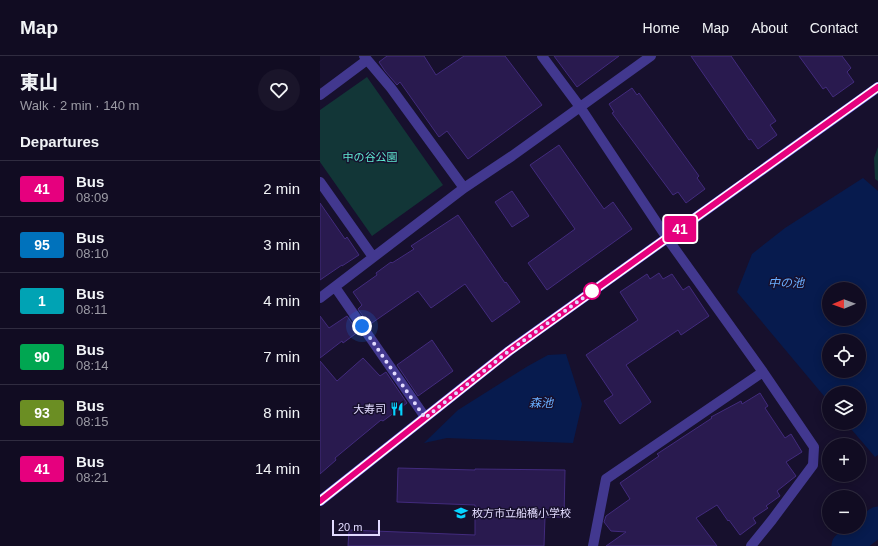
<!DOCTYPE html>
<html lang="en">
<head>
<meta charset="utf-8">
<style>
  :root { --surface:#110c22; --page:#1a152a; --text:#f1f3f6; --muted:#9c9ba5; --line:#302c40 }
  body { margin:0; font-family:Arial,"Noto Sans JP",sans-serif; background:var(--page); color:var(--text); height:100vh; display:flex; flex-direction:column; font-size:15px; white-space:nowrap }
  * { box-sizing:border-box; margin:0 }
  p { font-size:13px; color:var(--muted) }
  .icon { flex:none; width:22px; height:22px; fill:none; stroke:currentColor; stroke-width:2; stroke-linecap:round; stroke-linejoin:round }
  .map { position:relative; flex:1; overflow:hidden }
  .side { display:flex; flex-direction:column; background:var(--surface); width:320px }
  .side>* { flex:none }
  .badge { padding:0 8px; border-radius:3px; font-size:14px; line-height:26px }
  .needle { width:26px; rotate:269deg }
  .fabs { position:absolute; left:502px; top:226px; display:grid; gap:8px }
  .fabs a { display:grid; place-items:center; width:44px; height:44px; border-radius:50%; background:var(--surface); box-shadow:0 2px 10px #0003,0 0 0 1px var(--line); font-size:20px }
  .scale { position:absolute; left:12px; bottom:10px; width:48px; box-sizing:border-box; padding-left:4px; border:2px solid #e2dbff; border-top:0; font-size:11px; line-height:14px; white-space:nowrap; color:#e2dbff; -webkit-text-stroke:3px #17102d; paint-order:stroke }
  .you { position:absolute; width:20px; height:20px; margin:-10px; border:3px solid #fff; border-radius:50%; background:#1a73e8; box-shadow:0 0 0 6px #1a73e833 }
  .map>.badge { position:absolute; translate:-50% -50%; box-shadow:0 0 0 2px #fff }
  h2 { padding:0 20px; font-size:15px; line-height:36px }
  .round { display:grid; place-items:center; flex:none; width:42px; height:42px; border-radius:21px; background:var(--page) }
  .summary { display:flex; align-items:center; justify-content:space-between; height:68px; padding:0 20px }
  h1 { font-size:19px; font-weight:800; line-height:30px }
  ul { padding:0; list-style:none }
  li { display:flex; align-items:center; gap:12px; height:56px; padding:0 20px; border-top:1px solid var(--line) }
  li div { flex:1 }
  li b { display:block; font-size:15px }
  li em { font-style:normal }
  li .badge { min-width:44px; font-weight:700; text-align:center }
  header { display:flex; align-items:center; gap:24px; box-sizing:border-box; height:56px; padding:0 20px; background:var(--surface); border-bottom:1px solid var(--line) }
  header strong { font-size:19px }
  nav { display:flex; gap:22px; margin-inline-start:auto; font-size:14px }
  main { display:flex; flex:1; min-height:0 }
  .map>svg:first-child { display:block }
  .green { fill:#123637 }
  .water { fill:#071b4e; fill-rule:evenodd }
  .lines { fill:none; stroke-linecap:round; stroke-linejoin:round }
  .river { stroke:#071b4e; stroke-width:29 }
  .building { fill:#291a4f; stroke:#422b7d }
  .street { stroke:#42388f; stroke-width:10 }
  .secondary { stroke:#8172ff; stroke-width:10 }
  .line-casing { stroke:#fff; stroke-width:9 }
  .line { stroke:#e6007e; stroke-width:6 }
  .walk { stroke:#e2dbff; stroke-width:4; stroke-dasharray:0 7.2 }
  .stop-dot { fill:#fff; stroke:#e6007e; stroke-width:2 }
  .labels { text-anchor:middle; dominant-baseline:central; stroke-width:3; stroke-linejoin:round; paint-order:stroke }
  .park-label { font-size:11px; fill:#5ee9d1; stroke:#17102d }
  .poi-label { font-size:11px; fill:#e2dbff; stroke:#17102d; text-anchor:end }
  .water-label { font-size:12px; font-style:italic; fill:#69aeff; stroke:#17102d }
</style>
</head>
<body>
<header>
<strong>Map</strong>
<nav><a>Home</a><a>Map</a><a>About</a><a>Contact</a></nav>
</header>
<main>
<section class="side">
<div class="summary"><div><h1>東山</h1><p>Walk · 2 min · 140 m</p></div><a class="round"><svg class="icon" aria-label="heart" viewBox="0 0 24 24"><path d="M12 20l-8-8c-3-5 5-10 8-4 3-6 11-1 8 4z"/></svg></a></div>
<h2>Departures</h2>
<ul>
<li><span class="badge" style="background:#e6007e;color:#fff">41</span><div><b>Bus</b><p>08:09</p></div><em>2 min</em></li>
<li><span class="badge" style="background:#0072bc;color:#fff">95</span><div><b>Bus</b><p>08:10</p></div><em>3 min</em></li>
<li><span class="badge" style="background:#00a3b4;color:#fff">1</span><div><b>Bus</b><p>08:11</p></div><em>4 min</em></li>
<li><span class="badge" style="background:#00a651;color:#fff">90</span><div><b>Bus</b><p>08:14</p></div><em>7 min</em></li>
<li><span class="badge" style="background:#6b8e23;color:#fff">93</span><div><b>Bus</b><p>08:15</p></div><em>8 min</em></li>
<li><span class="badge" style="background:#e6007e;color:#fff">41</span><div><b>Bus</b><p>08:21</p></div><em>14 min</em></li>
</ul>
</section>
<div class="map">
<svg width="558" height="490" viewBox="0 0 558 490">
  <rect width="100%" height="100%" fill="#17102d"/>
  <path class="green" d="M47,21L123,129L52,180L0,106V54Z
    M558,91V125L555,123L554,102Z"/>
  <path class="water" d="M543,122L558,135V399L555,401L526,367H539V337H509V346L417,236L432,198L465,172ZM509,233H539V263H509ZM509,285H539V315H509Z
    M246,298L262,348L253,387L127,382L104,387L138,354L208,310L228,299Z"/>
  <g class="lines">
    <path class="river" d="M526,490L558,465"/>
  </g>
  <path class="building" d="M67,0H104L116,19L144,0H185L222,49L148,103L127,75L119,81L80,26L77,29L65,15L59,6Z
    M234,0H299L257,31Z
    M371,0H411L456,65L450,69L457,79L438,93L431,83L429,84Z
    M479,0H522L531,12L527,16L534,26L513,41L506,31L503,33Z
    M312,32L317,39L319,37L379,120L377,122L385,133L366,147L358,136L353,139L292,57L294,56L289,48Z
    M239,89L284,153L293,146L312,173L227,234L208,207L255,173L210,109Z
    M192,135L209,160L192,171L175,146Z
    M0,147L25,183L27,181L39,199L22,210V209L0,224Z
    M138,159L185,227L186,226L200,246L172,266L145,228L111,252L98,235L49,269L38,253L42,249L33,236L57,219L56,217L71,206L72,207L94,193L91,190Z
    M339,217L343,223L352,218L363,234L369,230L389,260L361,279L358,274L306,309L331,346L300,368L284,345L293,339L266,299L318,264L300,236L327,218L330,223Z
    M0,260L9,272L27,260L38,276L23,287L22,285L0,302Z
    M112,284L133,315L98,340L77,309Z
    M43,302L60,320L66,316L87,347L63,365L61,364L15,402L16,404L0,418V305L17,325Z
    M440,337L448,350L445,352L465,382L471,378L482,396L466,406L476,420L457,435L460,440L446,450L448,452L433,462L436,467L420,479L409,464L408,465L397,449L376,462L397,490H286L306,476L291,475L284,466L286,460L310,443L300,427L339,400L337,398L392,362L391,361L421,345L422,348Z
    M78,412L155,414V413L245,414L244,461H225L224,490H28L29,474L155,479V449L77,446Z"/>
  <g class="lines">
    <path class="street" d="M44,0L71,32L144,132
      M222,0L260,51L347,182L443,316L494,391L493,409L452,464L431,490
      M0,39L47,4
      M0,126L53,201
      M15,231L105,361
      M0,242L144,132L192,100L331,0
      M273,490L286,423L443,316"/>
    <path class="secondary" d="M0,445L189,295L558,31"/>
  </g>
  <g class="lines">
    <g class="line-casing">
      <path id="line" d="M0,445L189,295L558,31"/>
    </g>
    <use href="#line" class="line"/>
    <path class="walk" d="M42,270L105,362L189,295L274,234L272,235"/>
  </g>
  <defs>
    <g id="restaurant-bare" transform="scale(1.08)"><path d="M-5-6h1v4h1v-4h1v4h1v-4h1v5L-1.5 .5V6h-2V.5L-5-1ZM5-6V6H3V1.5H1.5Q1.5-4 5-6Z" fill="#07d3ff" stroke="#17102d" stroke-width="2.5" paint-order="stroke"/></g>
    <g id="school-bare" transform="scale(1.08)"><path d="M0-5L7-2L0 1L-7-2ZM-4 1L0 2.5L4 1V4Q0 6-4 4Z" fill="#07d3ff" stroke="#17102d" stroke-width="2.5" paint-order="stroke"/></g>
  </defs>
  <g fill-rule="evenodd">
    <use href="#restaurant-bare" x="77" y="353"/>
    <use href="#school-bare" x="141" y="457"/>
  </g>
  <circle class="stop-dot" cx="272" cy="235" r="8"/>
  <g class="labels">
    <g class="park-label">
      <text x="50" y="101">中の谷公園</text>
    </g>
    <g class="poi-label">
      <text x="66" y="353">大寿司</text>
      <text x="152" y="457" text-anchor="start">枚方市立船橋小学校</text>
    </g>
    <g class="water-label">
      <text x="466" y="227">中の池</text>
      <text x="221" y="347">森池</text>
    </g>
  </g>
</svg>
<div class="fabs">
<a><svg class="needle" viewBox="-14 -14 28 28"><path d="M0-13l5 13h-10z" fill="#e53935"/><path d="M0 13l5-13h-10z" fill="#9c9ba5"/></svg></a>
<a><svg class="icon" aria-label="locate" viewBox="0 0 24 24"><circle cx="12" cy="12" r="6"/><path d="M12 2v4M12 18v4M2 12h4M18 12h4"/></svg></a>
<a><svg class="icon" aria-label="layers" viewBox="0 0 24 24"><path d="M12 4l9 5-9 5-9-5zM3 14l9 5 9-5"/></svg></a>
<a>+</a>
<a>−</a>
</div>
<div class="scale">20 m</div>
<div class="you" style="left:42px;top:270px"></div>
<b class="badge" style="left:360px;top:173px;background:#e6007e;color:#fff">41</b>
</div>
</main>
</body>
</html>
